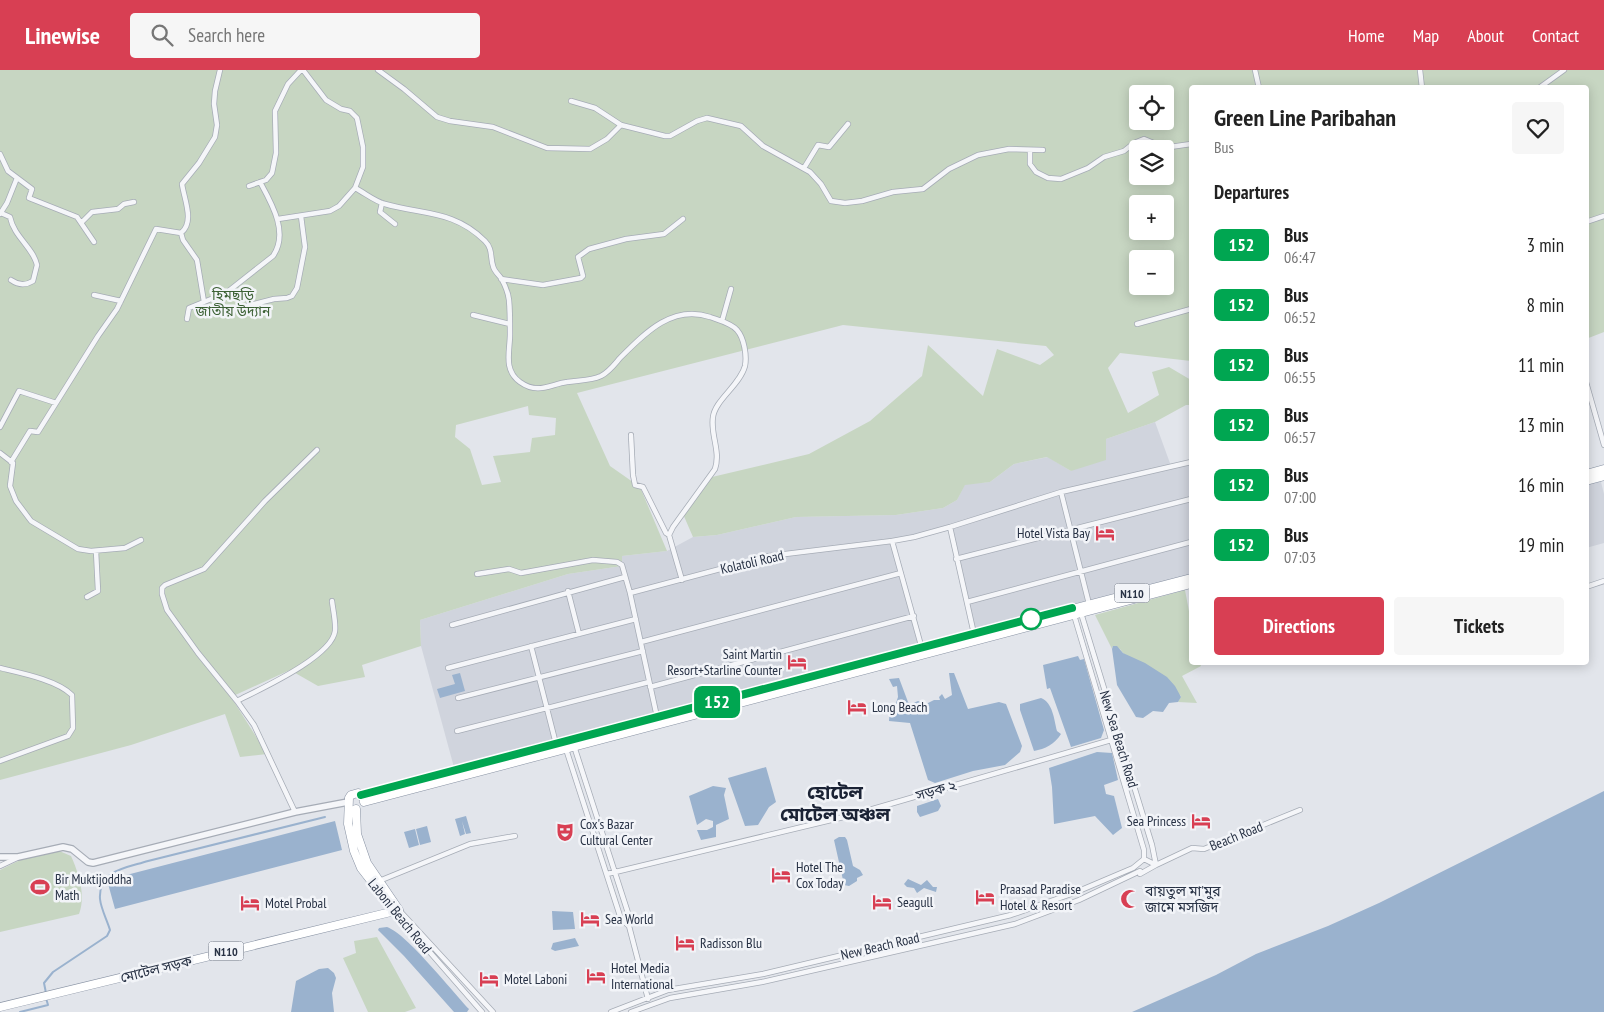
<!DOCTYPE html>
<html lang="en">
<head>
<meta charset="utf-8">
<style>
  :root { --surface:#fff; --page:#f6f6f6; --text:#222; --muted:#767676; --accent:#d83f53 }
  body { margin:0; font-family:"PT Sans Narrow","Noto Sans Bengali",sans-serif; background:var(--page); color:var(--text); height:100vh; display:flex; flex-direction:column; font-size:19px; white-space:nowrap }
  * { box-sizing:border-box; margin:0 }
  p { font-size:16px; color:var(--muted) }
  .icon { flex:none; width:28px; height:28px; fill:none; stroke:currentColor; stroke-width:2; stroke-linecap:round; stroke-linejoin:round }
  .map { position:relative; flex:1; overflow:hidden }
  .sheet { position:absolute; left:1189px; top:15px; width:400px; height:580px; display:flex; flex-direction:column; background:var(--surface); border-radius:5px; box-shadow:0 2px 12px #0003 }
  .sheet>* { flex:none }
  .badge { padding:0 10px; border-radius:8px; font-size:18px; line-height:32px }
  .controls { position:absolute; left:1129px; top:15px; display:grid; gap:10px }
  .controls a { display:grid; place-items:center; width:45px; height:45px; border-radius:5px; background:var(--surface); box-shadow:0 2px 12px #0003; font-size:25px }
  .map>.badge { position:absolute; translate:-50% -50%; box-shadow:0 0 0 2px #fff }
  h2 { padding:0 25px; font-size:19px; line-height:45px }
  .round { display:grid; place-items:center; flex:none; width:52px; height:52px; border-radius:5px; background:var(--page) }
  .summary { display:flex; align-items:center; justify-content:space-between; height:85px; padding:0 25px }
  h1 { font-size:24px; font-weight:800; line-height:38px }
  .cta { display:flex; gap:10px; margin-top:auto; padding:10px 25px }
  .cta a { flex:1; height:58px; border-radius:5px; background:var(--accent); color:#fff; font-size:20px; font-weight:800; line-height:58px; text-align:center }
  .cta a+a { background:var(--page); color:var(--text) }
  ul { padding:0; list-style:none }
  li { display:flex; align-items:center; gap:15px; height:60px; padding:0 25px }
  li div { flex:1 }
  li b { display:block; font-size:19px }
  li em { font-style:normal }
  li .badge { min-width:55px; font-weight:700; text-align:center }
  header { display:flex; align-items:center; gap:30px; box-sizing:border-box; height:70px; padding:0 25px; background:var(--accent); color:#fff }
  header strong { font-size:24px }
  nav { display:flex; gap:28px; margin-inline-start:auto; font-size:18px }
  .search { width:350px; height:45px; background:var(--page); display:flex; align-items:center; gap:12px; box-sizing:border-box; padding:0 18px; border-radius:5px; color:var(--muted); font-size:19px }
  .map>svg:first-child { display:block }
  .built { fill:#d0d4dd }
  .green { fill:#c7d6c2; fill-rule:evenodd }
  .water { fill:#9ab2ce }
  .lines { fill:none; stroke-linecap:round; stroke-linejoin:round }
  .stream { stroke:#9ab2ce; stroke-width:2 }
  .minor-casing { stroke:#a6acb6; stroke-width:6 }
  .tertiary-casing { stroke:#a6acb6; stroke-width:8 }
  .trunk-casing { stroke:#8892a3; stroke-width:9 }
  .minor { stroke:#f5f6f9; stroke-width:4.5 }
  .tertiary { stroke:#f5f6f9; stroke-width:5.5 }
  .trunk { stroke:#fff; stroke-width:8 }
  .line-casing { stroke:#fff; stroke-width:11 }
  .line { stroke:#00a651; stroke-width:8 }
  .stop-dot { fill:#fff; stroke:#00a651; stroke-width:2.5 }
  .labels { text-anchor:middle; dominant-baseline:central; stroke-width:5; stroke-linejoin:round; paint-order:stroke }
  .shield { fill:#f2f4f8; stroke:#656c7b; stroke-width:1 }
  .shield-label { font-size:12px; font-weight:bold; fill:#283245 }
  .park-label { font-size:14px; fill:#3c6135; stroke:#f2f4f8 }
  .poi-label { font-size:14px; fill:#283245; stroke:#f2f4f8; text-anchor:start }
  .street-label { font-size:14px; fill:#283245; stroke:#f2f4f8 }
  .district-label { font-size:19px; font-weight:bold; fill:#1b2335; stroke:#f2f4f8 }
</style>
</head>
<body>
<header>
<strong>Linewise</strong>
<div class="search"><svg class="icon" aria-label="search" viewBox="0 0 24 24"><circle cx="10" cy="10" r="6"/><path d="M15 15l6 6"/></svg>Search here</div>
<nav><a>Home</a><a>Map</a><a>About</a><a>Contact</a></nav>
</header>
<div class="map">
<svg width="1604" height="942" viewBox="0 0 1604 942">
  <rect width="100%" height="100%" fill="#e2e5eb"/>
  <path class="built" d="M1155,352L1171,396L1191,392V509L974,566L948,457L894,470L922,579L455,701L421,576L420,550L568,504L622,496V486L667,481L693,467L717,465L796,447L896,445L943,438L957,430L965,414L990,412L1014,394L1048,387L1071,401L1106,369Z
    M1599,404L1604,424V473L1586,478V407Z"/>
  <path class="green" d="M0,0H1604V262L1586,269V18H1191V291L1120,283L1108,298L1128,343L1159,325L1152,302L1169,297L1191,310V335H1186L1155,352L1106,369V390L1071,401L1047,387L1014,394L990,412L965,415L957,430L943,438L896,445L796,447L717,465L693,467L683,444L712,407L809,384L870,351L922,306L928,275L983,326L997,279L1040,295L1054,285L1046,276L843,255L577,323L610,396L640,417L667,481L622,486V496L568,504L420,550L421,576L362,595L365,607L318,616L290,600L231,627L267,684L240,687L225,644L131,675L0,710ZM1138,24H1165V51H1138ZM1138,79H1165V106H1138ZM1138,134H1165V161H1138ZM1138,189H1165V216H1138ZM528,336L529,345L556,348L555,365L532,368L530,382L493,386L501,412L482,415L470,379L455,367L456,355Z
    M1185,520L1191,552V592L1200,593L1201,596L1182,606L1197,633L1178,632L1181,626L1123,583L1120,579L1113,576L1112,579L1095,545Z
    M57,780L71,786C79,804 86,825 79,844L0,862V800L20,790Z
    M377,867L416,938L405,942H368L343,888L356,883L354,871Z"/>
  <path class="water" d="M1113,576H1117L1123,583L1145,593L1167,607L1175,616L1181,627L1178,632L1169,633L1163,642L1153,641L1143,648L1136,647L1117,615L1112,579Z
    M1078,586L1080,590L1084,589L1104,660L1101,668L1071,677L1050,618L1047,619L1043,595Z
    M460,603L465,621L440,628L437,619L455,614L452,605Z
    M949,603H954L968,639L999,632L1006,634L1022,676L1020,682L1005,695L973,701L935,713L928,710L910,653L889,651L890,638L895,636L898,627L897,616L893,617L889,609L899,608L908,632L911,634L918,631L926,634L934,630H940L939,627L942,624L945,629L952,625Z
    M1041,628C1053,633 1054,649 1057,661L1061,664C1055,674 1045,679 1034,681L1020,640V634Z
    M1097,682L1112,683L1118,710L1104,715L1106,724L1114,726L1122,758L1113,765L1095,746L1054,754L1052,717L1049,698Z
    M766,697L776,732L769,737L758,755L745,756L728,708Z
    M713,716L726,718L724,725L729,749L716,755V767L701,770L697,760H707L713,757V751L706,749L697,755L689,726Z
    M1604,721V942H1132L1216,905L1256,884L1328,856L1379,833Z
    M938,729L941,736L938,741L920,747L917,742V736Z
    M466,746L471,763L466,764L462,751L465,764L460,766L455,749Z
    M335,751L342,780L115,839L107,810Z
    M427,756L431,772L420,775L416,759Z
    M415,759L419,775L409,778L404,762Z
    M839,767H845L847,770L853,796L860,800L863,805L857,808V811L849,816L844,815L843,810L834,770Z
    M908,809L921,815L927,810L933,817H937L936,822L924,818L917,823L914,818L907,817L904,814Z
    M552,841L573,842L575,859L553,860Z
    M387,857C407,864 452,921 469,939L467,942H454L404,886L378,860L379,858Z
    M575,868L579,876L555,881L551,879L553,873Z
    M328,898L334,903L336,908L332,923L334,942H291L296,911L319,899Z"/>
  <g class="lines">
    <path class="stream" d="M46,923L44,913L53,902L107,866L110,860C107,850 101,839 100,829C98,800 126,798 148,791L325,747
      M20,942L48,935L46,928"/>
    <g class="minor-casing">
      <path id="minor" d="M378,0L404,19L437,47L450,51L493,57L547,78L590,79L607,69L621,55L665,66H670L697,51L707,48L741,56L763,76L810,102L821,114L831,131L845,133L862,131L893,122L923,119L949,99L978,85L1009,79L1043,80
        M1255,0L1259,18
        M1420,0L1422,18
        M1539,18L1564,0
        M571,31L595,38L621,55
        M1030,80V94L1036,102L1048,108L1061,109L1088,98L1104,87L1124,81L1134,73L1144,69L1161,76L1170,77L1191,74
        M0,84L8,101L32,119L29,128L77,147L94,172
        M804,98L818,75L829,77L848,54
        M249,116L266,110L272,103L276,83L275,41L288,14L301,0
        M355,118C365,123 374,131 385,134C423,145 454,140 485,171C493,179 490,187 493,196C494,201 498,204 501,208C505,215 508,222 509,230C510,240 510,253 510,264C510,281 503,300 520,312C538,325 551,314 567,312C579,310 590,311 601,306C609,302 614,295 620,288C644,264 672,234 710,247C718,250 731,253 737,260C744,268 747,285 745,296C740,315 715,330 713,347C710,364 721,381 715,399L673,457L669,465L682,510
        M382,133L380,142L395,154
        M1,143L10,147C14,167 33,177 37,195L33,211C25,216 18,215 11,210
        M0,144L7,133L17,108
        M278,149L330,141L339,136L355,118L363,97V77L357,48L350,41L341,39L326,30L303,0
        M1586,152L1604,146
        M81,153L92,142L118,139L124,134L134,132
        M501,209L543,215L581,208L583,206L578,187L589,179L626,169L664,164L683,149
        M94,225L121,231
        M204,232L197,190L183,170L181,163C195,152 184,129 182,114L199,93L215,67L217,55L214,34L215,21L220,0
        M246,236L274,229L287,228L292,226L297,218L305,177L301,146
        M473,245L510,254
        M187,249L189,238L226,223L273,186C289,163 272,134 260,112
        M722,251L731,219
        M1137,254L1191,239
        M1586,312L1604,375
        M0,357L19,321L56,333
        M631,365L633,405L635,415L643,417L666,463L669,465
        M0,383L13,393L10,416L16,431L31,451L78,479L91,481L125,478L141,470
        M11,392L30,361L38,362L98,266L117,239L156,159L181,163
        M1061,422L1089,534
        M950,457L974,564
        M892,471L922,579
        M956,489L1191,429
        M477,504L509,499L521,503L593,490L617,492L622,495L630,523L657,647
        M1586,517L1604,511
        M568,521L579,564
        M630,523L769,486L892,471L914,467L950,457L1061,422L1191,392
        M87,527L98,521L96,481
        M967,532L1191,472
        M1074,545L1144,780V789
        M452,555L625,507
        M641,572L901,503
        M531,576L556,674
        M0,598C21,603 57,610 72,625L73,658L68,666L0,691
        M448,598L636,549
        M650,617L914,546
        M458,628L643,581
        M237,631L198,583L167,540L162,524V518L165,515L204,499L265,431L317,380
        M457,661L649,612
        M574,676L629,846V856L648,929
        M566,679L621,849L629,856
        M295,742L254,655L237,631C258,620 332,587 335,561C336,552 333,540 332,531
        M1144,789L1156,795L1192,778L1204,779L1300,740
        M0,796L17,788
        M607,804L852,745L1118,668
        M379,811L470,774L515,766
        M399,840L493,942
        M394,841L482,942
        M611,942L668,920L763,904L1011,845L1074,823L1133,798L1144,789
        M631,942L670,928L762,912L1015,854L1079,830L1140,801V804L1156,795L1152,775L1081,543"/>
    </g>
    <g class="tertiary-casing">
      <path id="tertiary" d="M0,787H18L63,777L72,779L88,792L93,793L295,742L348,732"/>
    </g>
    <g class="trunk-casing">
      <path id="trunk" d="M1586,404L1604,399
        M1586,411L1604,406
        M361,725L1191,508
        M363,728L358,723L351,725L349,728L348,754L354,781L361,798L392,838
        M364,732L1191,514
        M0,937L399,840L367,793L357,764L356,739"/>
    </g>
    <use href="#minor" class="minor"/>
    <use href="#tertiary" class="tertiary"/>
    <use href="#trunk" class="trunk"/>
  </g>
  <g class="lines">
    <g class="line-casing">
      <path id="line" d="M361,725L1072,538"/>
    </g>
    <use href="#line" class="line"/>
  </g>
  <defs>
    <g id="hotel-bare" transform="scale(1.5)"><path d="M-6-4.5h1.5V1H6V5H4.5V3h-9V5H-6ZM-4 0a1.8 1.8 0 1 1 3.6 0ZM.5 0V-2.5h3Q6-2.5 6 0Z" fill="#d83f53" stroke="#f2f4f8" stroke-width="2.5" paint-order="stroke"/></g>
    <g id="theatre-bare" transform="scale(1.5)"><path d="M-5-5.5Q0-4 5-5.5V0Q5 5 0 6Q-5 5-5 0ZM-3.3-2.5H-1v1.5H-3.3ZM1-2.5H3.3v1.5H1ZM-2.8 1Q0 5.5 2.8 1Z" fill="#d83f53" stroke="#f2f4f8" stroke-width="2.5" paint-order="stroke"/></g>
    <g id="stadium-bare" transform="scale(1.5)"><path d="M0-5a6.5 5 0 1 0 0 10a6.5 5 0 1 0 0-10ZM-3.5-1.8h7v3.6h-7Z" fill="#d83f53" stroke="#f2f4f8" stroke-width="2.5" paint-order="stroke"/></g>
    <g id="mosque-bare" transform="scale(1.5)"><path d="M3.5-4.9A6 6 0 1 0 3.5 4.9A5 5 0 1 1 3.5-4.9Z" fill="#d83f53" stroke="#f2f4f8" stroke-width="2.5" paint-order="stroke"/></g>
  </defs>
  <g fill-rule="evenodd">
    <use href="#hotel-bare" x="1105" y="463"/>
    <use href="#hotel-bare" x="797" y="592"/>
    <use href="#hotel-bare" x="857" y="637"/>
    <use href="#hotel-bare" x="1201" y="751"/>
    <use href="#theatre-bare" x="565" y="762"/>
    <use href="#hotel-bare" x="781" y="805"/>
    <use href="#stadium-bare" x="40" y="817"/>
    <use href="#hotel-bare" x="985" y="827"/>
    <use href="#mosque-bare" x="1130" y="829"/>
    <use href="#hotel-bare" x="882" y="832"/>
    <use href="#hotel-bare" x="250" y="833"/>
    <use href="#hotel-bare" x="590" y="849"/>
    <use href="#hotel-bare" x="685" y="873"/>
    <use href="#hotel-bare" x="596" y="906"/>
    <use href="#hotel-bare" x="489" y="909"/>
  </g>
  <circle class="stop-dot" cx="1031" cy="549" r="10"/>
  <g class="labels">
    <g class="shield">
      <rect x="1114.5" y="513.5" width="35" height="19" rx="4"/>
      <rect x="208.5" y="871.5" width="35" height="19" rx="4"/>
    </g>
    <g class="shield-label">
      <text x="1132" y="523">N110</text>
      <text x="226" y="881">N110</text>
    </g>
    <g class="park-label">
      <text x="233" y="225">হিমছড়ি<tspan x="233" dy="16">জাতীয় উদ্যান</tspan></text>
    </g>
    <g class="poi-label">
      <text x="1090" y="463" text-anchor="end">Hotel Vista Bay</text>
      <text x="782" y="584" text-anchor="end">Saint Martin<tspan x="782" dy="16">Resort+Starline Counter</tspan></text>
      <text x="872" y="637">Long Beach</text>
      <text x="1186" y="751" text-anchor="end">Sea Princess</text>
      <text x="580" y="754">Cox's Bazar<tspan x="580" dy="16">Cultural Center</tspan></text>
      <text x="796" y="797">Hotel The<tspan x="796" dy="16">Cox Today</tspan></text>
      <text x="55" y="809">Bir Muktijoddha<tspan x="55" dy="16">Math</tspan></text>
      <text x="1000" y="819">Praasad Paradise<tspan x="1000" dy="16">Hotel &amp; Resort</tspan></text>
      <text x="1145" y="821">বায়তুল মা'মুর<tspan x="1145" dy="16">জামে মসজিদ</tspan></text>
      <text x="897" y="832">Seagull</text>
      <text x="265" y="833">Motel Probal</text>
      <text x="605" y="849">Sea World</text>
      <text x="700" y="873">Radisson Blu</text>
      <text x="611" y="898">Hotel Media<tspan x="611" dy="16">International</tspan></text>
      <text x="504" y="909">Motel Laboni</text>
    </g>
    <g class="street-label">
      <text transform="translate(752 492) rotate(-13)">Kolatoli Road</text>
      <text transform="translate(1119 669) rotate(73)">New Sea Beach Road</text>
      <text transform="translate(936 720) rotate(-16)">সড়ক ২</text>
      <text transform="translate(1236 766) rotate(-22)">Beach Road</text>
      <text transform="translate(400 846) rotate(51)">Laboni Beach Road</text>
      <text transform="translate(880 876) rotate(-13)">New Beach Road</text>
      <text transform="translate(156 899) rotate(-14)">মোটেল সড়ক</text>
    </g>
    <g class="district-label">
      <text x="835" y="722">হোটেল<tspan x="835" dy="22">মোটেল অঞ্চল</tspan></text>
    </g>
  </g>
</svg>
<div class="controls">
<a><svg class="icon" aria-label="locate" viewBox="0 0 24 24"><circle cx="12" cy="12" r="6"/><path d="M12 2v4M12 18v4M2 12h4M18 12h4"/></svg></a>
<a><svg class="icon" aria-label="layers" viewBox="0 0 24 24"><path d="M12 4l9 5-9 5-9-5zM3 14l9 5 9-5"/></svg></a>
<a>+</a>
<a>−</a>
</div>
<b class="badge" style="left:717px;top:632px;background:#00a651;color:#fff">152</b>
<section class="sheet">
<div class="summary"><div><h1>Green Line Paribahan</h1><p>Bus</p></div><a class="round"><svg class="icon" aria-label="heart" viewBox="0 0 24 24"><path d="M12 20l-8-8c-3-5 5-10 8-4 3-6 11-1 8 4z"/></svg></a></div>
<h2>Departures</h2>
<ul>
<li><span class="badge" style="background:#00a651;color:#fff">152</span><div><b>Bus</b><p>06:47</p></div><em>3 min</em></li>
<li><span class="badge" style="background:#00a651;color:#fff">152</span><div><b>Bus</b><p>06:52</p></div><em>8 min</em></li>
<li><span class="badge" style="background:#00a651;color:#fff">152</span><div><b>Bus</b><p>06:55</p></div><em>11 min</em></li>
<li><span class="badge" style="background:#00a651;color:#fff">152</span><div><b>Bus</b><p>06:57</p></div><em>13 min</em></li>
<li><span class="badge" style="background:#00a651;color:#fff">152</span><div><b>Bus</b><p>07:00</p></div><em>16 min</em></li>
<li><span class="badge" style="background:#00a651;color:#fff">152</span><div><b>Bus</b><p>07:03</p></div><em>19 min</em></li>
</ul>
<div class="cta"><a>Directions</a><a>Tickets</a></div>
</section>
</div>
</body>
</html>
